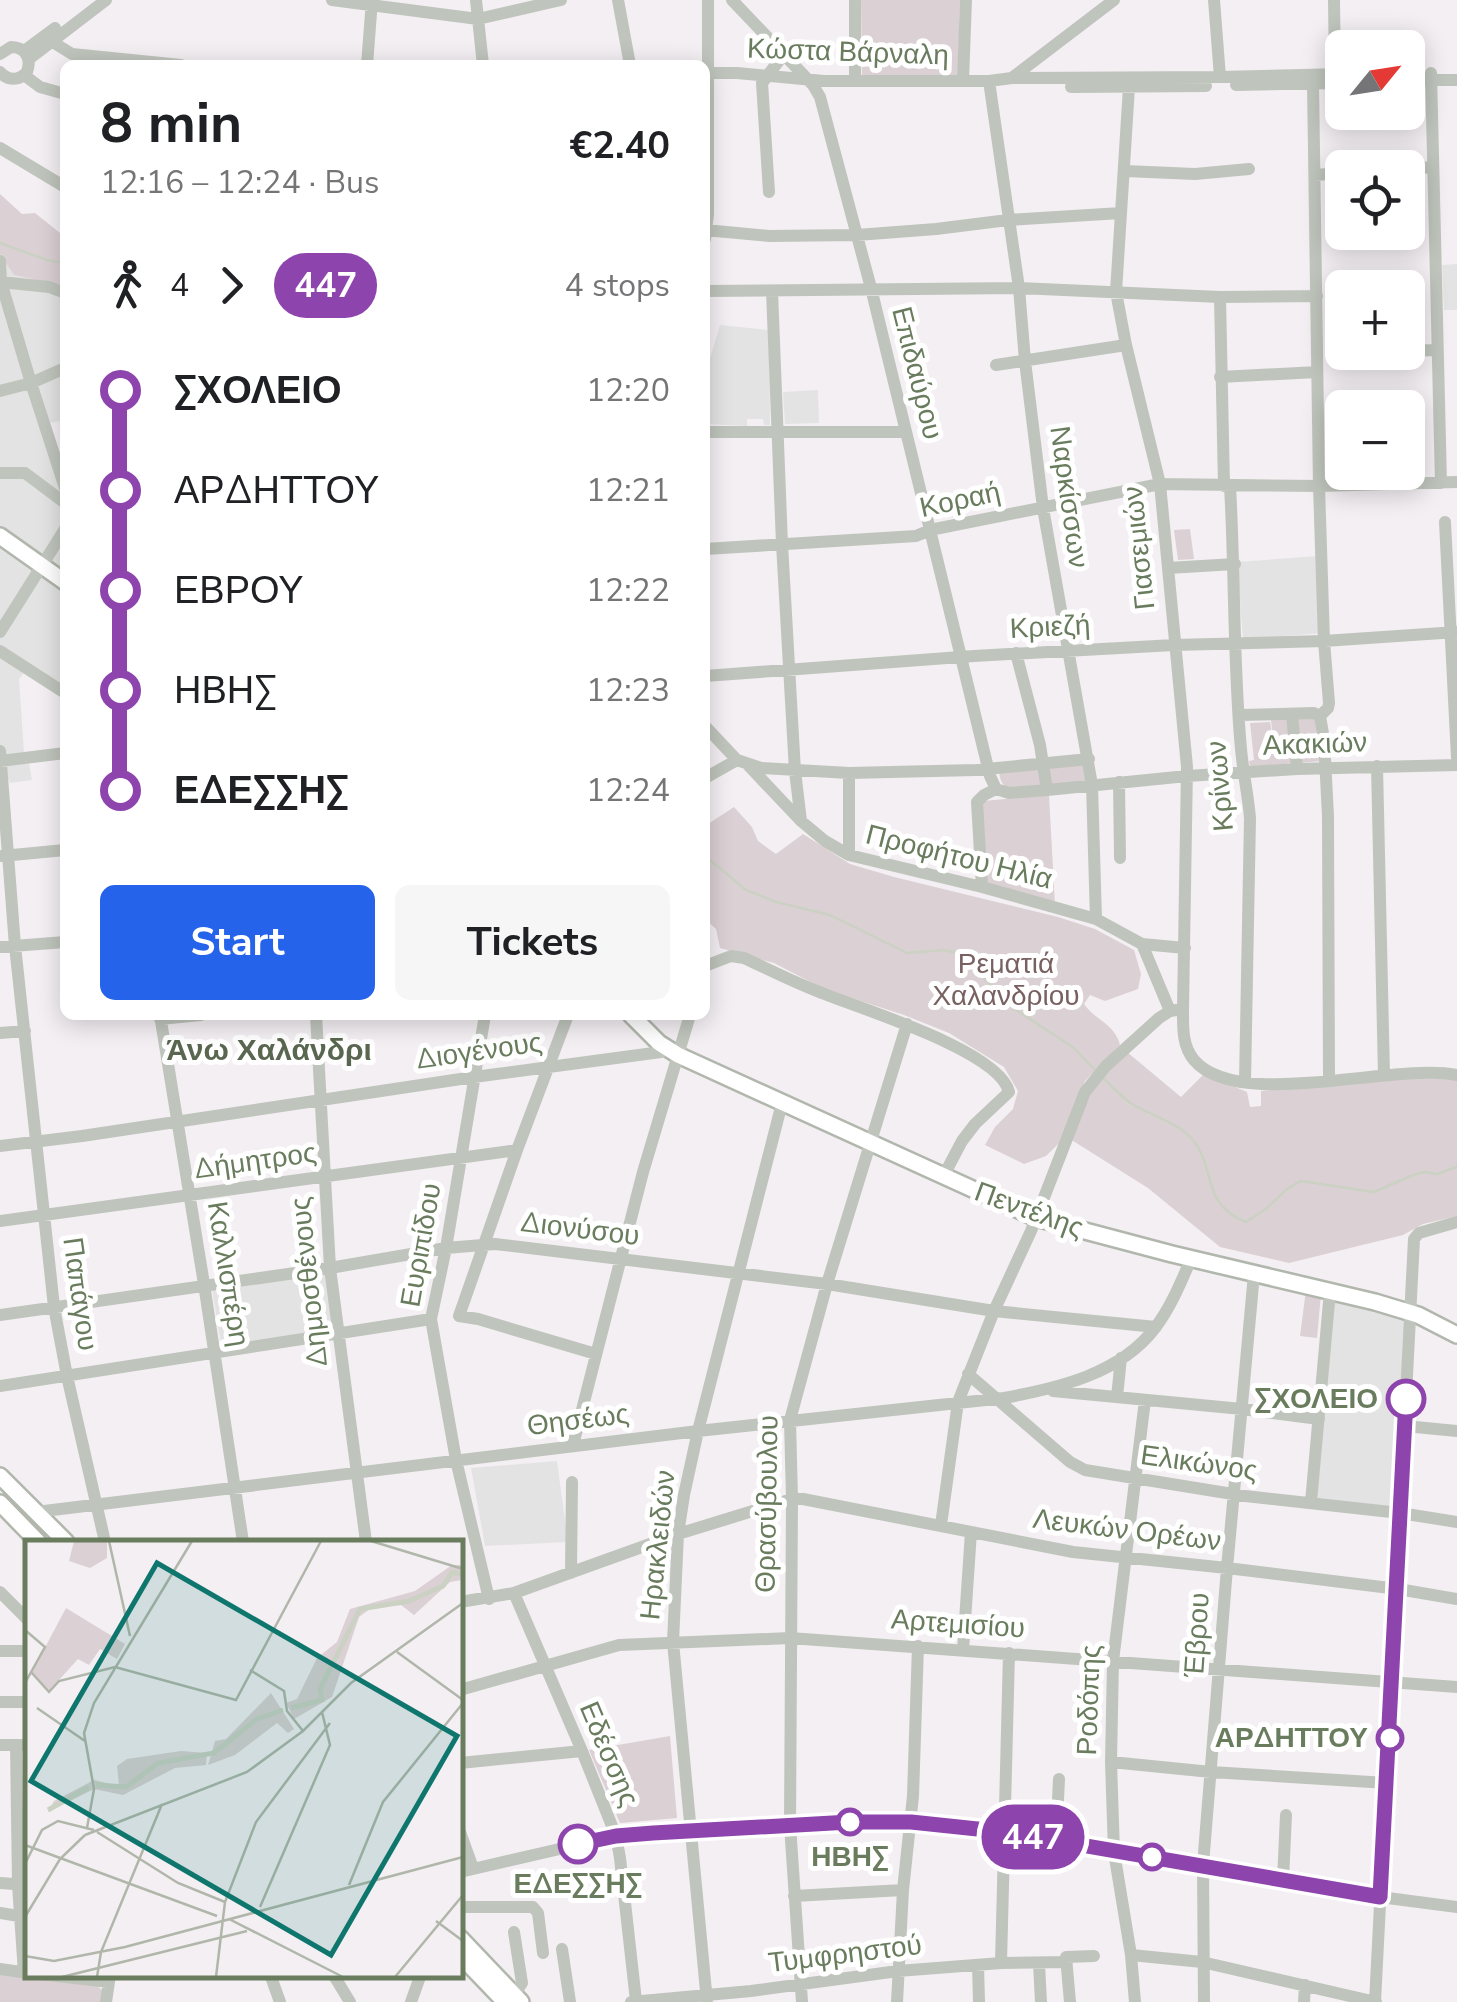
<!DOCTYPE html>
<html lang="en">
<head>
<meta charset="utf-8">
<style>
  :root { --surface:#fff; --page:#f6f6f6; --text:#202124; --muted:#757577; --accent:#2563eb }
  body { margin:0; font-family:"Nunito Sans",sans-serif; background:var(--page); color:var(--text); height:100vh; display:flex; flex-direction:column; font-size:38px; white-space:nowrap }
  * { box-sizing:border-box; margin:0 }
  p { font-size:32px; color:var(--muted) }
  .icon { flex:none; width:55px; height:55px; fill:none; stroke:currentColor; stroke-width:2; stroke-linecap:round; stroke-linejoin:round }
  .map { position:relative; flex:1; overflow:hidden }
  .panel { position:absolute; left:60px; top:60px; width:650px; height:960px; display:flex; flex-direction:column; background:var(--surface); border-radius:15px; box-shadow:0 5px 25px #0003 }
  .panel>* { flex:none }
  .badge { padding:0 20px; border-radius:32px; font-size:35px; line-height:65px }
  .needle { width:65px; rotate:60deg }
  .tools { position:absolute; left:1325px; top:30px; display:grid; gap:20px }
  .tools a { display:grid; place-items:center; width:100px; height:100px; border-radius:15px; background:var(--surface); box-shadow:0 5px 25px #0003; font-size:50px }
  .map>.badge { position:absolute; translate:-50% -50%; box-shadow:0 0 0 5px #fff }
  .legs { display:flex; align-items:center; gap:15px; height:110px; padding:0 40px; font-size:32px }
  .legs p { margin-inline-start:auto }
  .headline { display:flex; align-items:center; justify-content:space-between; height:170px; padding:0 40px }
  h1 { font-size:55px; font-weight:700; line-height:75px }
  .cta { display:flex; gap:20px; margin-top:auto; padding:20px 40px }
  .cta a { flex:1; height:115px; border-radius:15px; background:var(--accent); color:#fff; font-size:40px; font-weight:700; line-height:115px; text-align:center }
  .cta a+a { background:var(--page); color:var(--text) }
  ul { padding:0 40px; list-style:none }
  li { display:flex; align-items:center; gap:35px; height:100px; font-size:38px }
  li i { display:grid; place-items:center; width:15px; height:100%; margin:0 12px; background:currentColor }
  li i::after { content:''; width:25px; height:25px; margin:-12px; border:8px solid; border-radius:50%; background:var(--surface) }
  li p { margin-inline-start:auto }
  li:first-child i { background:linear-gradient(#0000 50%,currentColor 0) }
  li:last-child i { background:linear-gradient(currentColor 50%,#0000 0) }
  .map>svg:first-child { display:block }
  .built { fill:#e4e3e4 }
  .green { fill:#dbd0d3 }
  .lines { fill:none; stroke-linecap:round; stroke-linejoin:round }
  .stream { stroke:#cbd2c4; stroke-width:2.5 }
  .major-casing { stroke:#b1b7ad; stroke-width:20 }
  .minor { stroke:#bfc5bc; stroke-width:12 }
  .major { stroke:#fff; stroke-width:15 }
  .line-1-casing { stroke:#fff; stroke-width:22 }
  .line-1 { stroke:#8e44ad; stroke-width:15 }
  .stop-1-dot { fill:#fff; stroke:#8e44ad; stroke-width:5 }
  .labels { text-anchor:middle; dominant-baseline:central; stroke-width:10; stroke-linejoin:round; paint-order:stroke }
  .street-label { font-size:28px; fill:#697c5d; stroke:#fff }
  .park-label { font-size:28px; fill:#796161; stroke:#fff }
  .stop-label { font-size:28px; font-weight:bold; fill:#697c5d; stroke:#fff; text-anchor:end }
  .neighbourhood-label { font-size:30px; font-weight:bold; fill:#596750; stroke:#fff }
  .inset-river { fill:none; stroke:#cbd2c4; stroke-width:5 }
  .inset-road { fill:none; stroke:#b0b7aa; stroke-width:2.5 }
  .view { fill:#0f766e; fill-opacity:0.15; stroke:#0f766e; stroke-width:5 }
  .inset-edge { fill:none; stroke:#697c5d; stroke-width:5 }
</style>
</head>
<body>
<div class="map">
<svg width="1457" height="2002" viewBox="0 0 1457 2002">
  <rect width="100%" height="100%" fill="#f4eff3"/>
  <path class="built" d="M0,254L15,275L65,286V420L49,423L65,469V693L28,667L19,679L24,753L29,763L32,780L10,783L9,780L0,781Z
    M1457,264V310H1444L1442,265Z
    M720,325L769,330L770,425H764L763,419H747V426L705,424V375Z
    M818,390L819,423L785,424L783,392Z
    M1318,556L1324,633L1243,639L1237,562Z
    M325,1273L333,1328L222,1349L212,1290Z
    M1334,1300L1372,1306L1405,1317L1395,1507L1317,1499Z
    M557,1461L568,1542L485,1546L471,1468Z"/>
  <path class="green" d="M861,0H960L958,77L862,78Z
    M0,194L22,214L35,213L65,237V286L14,275L0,254Z
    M1190,529L1194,559L1178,560L1174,530Z
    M1319,717L1322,761L1250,767L1249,761L1254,760L1250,723L1270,722L1273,739L1271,720Z
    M1085,764L1088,783L1049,788L1046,766Z
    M1042,767L1044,788L1010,789C1001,785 1000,779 999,771Z
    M1049,795L1055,905L987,883L980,805L984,801Z
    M734,807L752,827L758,841L776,854L803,834L850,864L894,877L1058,917L1095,929L1134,950L1141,974L1138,989L1105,1001L1090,995L1084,1004C1095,1020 1115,1024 1120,1045L1085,1081L1059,1143L1046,1156L1024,1164L985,1145L995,1127L1013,1109L1018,1091L1004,1067L949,1033L904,1015L824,989L774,963L720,948L716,929L705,919V826Z
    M1127,1052L1181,1097L1204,1074L1247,1092L1250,1107L1261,1106V1091L1389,1078L1457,1079V1216L1423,1224L1403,1235L1289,1263L1220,1247L1148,1188L1070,1139L1093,1089Z
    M1306,1290L1321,1294L1317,1338L1300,1336Z
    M670,1736L677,1818L620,1823L589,1750Z
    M0,1973L96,1985L102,1990V2002H0Z"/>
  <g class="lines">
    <path class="stream" d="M0,243L47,260L65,263
      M705,856L746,890L776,902L830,915L907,953L943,950L963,954L1007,1004L1074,1048L1094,1069
      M1103,1078C1112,1087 1122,1097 1132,1104C1152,1116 1177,1122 1193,1140C1216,1167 1200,1204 1246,1222L1266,1209L1287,1189L1301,1181L1374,1192L1413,1175L1424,1172L1437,1174L1457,1167"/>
    <g class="major-casing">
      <path id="major" d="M0,536L65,582
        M631,1015L659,1043L678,1055L1036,1218L1172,1254L1375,1302L1418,1315L1457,1335
        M0,1476L66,1542
        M0,1503L38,1542
        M460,1938L521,2002
        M460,1955L505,2002"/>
    </g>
    <path class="minor" d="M332,0L478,19L561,0
      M476,0L483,65
      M618,0L630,65
      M732,0L813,85L820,97L871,288L990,776L996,789
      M1214,0L1220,77
      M1334,0L1335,74
      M51,41L72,54L181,65
      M24,51L55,28
      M0,54L11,47C25,47 32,58 27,72C19,81 8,81 0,72
      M29,59L106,0
      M367,65L372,0
      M705,73H737L824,81H989L1012,78L1220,77L1342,74
      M1431,73L1441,483
      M24,75L40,87L65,94
      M1013,77L1114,0
      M1408,80H1457
      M855,81V0
      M963,81L966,0
      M989,81L1019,288L1025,361L1043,508L1092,785L1096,919
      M1313,84L1319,486L1324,641L1329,703L1328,708L1320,716
      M1236,85L1342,83
      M1071,87L1206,86
      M1129,87L1116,292L1126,345L1160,484L1187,767L1183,1009C1183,1027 1182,1046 1194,1060C1238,1112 1393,1062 1457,1075
      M0,148L65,187
      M1408,169L1433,167
      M1125,171L1195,174L1249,169
      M1315,175L1342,173
      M769,192L762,83L784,54
      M705,230L769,236L857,235L936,229L1008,220L1121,213
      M705,239L708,214V0
      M0,261L1,282L31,383L65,488
      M0,282L49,287L65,293
      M705,291L1019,288L1220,297L1317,296
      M772,291L782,544L795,771L801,821
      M1220,297L1224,486
      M1408,351L1437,350
      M1351,354L1386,352
      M996,365L1126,345
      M1220,377L1317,372
      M0,391L31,383L65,368
      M705,432H906
      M0,473H25L65,503
      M1230,486C1235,574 1233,662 1241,749C1243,772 1248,795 1250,818L1245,1082
      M1445,522L1457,758
      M705,549L916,536L930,530L1160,484L1319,486L1457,482
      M1168,568L1235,564
      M0,632L65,529
      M0,651L65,693
      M1016,653L1040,745L1047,790
      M705,676L974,656L1174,645L1324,641L1457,632
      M1292,714L1297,769
      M1240,715L1314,713L1320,716
      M1320,716L1324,739L1328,816L1329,1080
      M705,726L737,760L761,768L849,773L976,770L1089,759
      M1273,744L1324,739
      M0,751L15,946L54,1307L67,1376L105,1542
      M0,761L65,753
      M748,765L801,821L825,841L849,855L982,887L1096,919L1142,944L1185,948
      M1377,766L1384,1075
      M705,778L737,760
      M1119,782L1120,858
      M996,789L1009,793L1047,790L1187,776L1297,769L1457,765
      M849,855V773
      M2,856L65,850
      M982,887L977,802L984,795L996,789
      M1142,944L1170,1011
      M0,947L65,942
      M705,966L731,956L744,958C770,970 795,983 822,993C861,1009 1000,1051 1009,1092L975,1124L962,1141L943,1177
      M160,1015L204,1284L243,1542
      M316,1015L330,1268L366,1542
      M485,1015L446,1248L431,1319L456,1460L489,1599
      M568,1015L517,1150L459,1316L478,1319L596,1354
      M160,1019L201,1015
      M0,1033L25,1031
      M0,1146L82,1136L474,1077L661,1052L667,1049
      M0,1221L517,1150
      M0,1315L330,1268L446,1248L495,1244L827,1284L994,1311L1156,1327
      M968,1374L1070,1462L1085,1470L1245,1496L1400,1513L1457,1522
      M0,1386L431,1319
      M1053,1391L1242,1409L1319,1419
      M1117,1397L1121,1358
      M1405,1426L1457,1431
      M573,1445L643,1172L690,1015
      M1311,1502L1330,1291
      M36,1512L698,1431L1004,1398C1058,1388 1120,1374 1155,1328C1171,1307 1181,1282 1191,1259
      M941,1525L958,1402L994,1311L1031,1231L1085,1092L1106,1066L1159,1018L1170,1011L1183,1009
      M571,1573L572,1482
      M0,1592L28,1620
      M514,1593L582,1751L616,1836L620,1858L636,2001
      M460,1602L514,1593L678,1534L792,1499H803L1073,1552L1227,1568L1398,1589L1457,1599
      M963,1650L971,1532
      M0,1651H28
      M460,1690L619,1645L790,1638L1457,1687
      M0,1702H28
      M0,1745H28
      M16,1745L18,1885L24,1973
      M1111,1762L1211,1772L1387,1783
      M460,1763L582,1751
      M460,1832L473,1868
      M1056,1841L1059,1779
      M460,1872L616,1836L850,1821L911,1822L1006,1832L1380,1897L1457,1907
      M1283,1880L1286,1815
      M0,1883L28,1885
      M794,1896L903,1890
      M460,1907H533L538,1913L543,1953
      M0,1913L25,1917
      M514,1932L522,1983L514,1995
      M562,1949L570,2002
      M1131,1955L1202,1962L1376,2002
      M1001,1963L1009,1653
      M1039,1964L1041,2002
      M978,1965L979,2002
      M0,1969L28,1973
      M40,1974L109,1982
      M270,1974L280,2002
      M333,1974L350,2002
      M106,2002L110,1975
      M411,2002L421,1974
      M631,2002L751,1991L898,1971L1001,1963L1067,1962
      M707,2002L673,1642L678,1534L684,1495L698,1431L782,1103
      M802,2002L790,1825L792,1499L790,1420L827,1284L907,1024
      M897,2002L903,1890L913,1796L918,1646
      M1070,2002L1066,1957L1094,1956
      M1135,2002L1131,1955L1114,1852L1111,1762L1113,1661L1145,1400
      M1204,2002L1203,1865L1227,1568L1254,1274
      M1304,2002L1305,1985
      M1375,2002L1414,1239L1419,1233L1457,1222"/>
    <use href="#major" class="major"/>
  </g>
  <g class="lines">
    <g class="line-1-casing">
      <path id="line-1" d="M578,1844L616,1836L653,1833L850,1822H911L1006,1832L1380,1897L1406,1399"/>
    </g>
    <use href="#line-1" class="line-1"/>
  </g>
  <g class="stop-1-dot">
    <circle cx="1406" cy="1399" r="18"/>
    <circle cx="1390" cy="1738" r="12"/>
    <circle cx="850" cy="1822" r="12"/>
    <circle cx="578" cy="1844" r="18"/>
    <circle cx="1152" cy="1857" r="12"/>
  </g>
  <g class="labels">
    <g class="street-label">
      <text transform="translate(848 52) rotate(2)">Κώστα Βάρναλη</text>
      <text transform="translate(917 373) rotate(76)">Επιδαύρου</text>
      <text transform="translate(1069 497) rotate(82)">Ναρκίσσων</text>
      <text transform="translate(960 500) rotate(-12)">Κοραή</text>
      <text transform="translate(1139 548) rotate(-96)">Γιασεμιών</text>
      <text transform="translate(1050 627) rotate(-3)">Κριεζή</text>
      <text transform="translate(1315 744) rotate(-2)">Ακακιών</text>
      <text transform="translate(1220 786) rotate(-95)">Κρίνων</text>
      <text transform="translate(959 857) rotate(14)">Προφήτου Ηλία</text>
      <text transform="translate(479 1051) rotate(-8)">Διογένους</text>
      <text transform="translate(255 1161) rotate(-8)">Δήμητρος</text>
      <text transform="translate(1029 1210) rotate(20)">Πεντέλης</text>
      <text transform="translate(580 1229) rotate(7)">Διονύσου</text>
      <text transform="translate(421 1245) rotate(-80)">Ευριπίδου</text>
      <text transform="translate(228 1274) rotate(81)">Καλλισπέρη</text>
      <text transform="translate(309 1282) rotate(-96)">Δημοσθένους</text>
      <text transform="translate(80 1294) rotate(82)">Παπάγου</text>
      <text transform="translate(578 1420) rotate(-7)">Θησέως</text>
      <text transform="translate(1199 1463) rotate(8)">Ελικώνος</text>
      <text transform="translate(767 1504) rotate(-89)">Θρασύβουλου</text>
      <text transform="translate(1127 1530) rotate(7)">Λευκών Ορέων</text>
      <text transform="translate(658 1545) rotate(-84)">Ηρακλειδών</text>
      <text transform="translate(958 1624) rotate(4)">Αρτεμισίου</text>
      <text transform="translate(1197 1635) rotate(-86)">Έβρου</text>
      <text transform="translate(1089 1700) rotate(-88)">Ροδόπης</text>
      <text transform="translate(609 1754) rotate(67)">Εδέσσης</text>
      <text transform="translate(845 1954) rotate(-7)">Τυμφρηστού</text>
    </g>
    <g class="park-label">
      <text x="1006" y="964">Ρεματιά<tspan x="1006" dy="32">Χαλανδρίου</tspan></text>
    </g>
    <g class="stop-label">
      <text x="1378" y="1399">ΣΧΟΛΕΙΟ</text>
      <text x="1368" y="1738">ΑΡΔΗΤΤΟΥ</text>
      <text x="850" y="1857" text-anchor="middle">ΗΒΗΣ</text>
      <text x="578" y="1884" text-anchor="middle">ΕΔΕΣΣΗΣ</text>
    </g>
    <g class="neighbourhood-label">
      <text x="269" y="1050">Άνω Χαλάνδρι</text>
    </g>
  </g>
  <g transform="translate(25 1540)">
    <rect width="438" height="438" fill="#f4eff3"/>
    <path d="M49,1H82V18L65,28L44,21ZM427,25H437V40L425,42L389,75L376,65L346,68L334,77L307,157L269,179L261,163L272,159L292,118L312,102L325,69L390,51ZM41,68L100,104L92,119L75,109L64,125L53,119L24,151L7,132ZM246,153L269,189L263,193L252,183L210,215L183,225L190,201L201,199ZM156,211L182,213L181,225L150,228L98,255L69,249L23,272L29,261L69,240L94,246L92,226L102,219Z" fill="#dbd0d3"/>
    <path class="inset-river" d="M266,168L297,160L295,149L335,69L384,61L418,46L427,32L437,34M71,245L101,247L133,223L189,213L232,179L258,170M23,270L64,247"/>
    <path class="inset-road" d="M84,1L105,96M346,1L438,29M0,90L20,107L0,143M372,112L438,160M225,130L259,151L262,171L278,191M6,132L24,152L34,141L90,127L211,160L296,1M12,168L60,201M62,288L69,249L59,193L69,163L167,1M72,292L153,343L200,362M60,295L222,232L278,191L326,143L438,63M0,305L192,376M0,324L17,290L33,281L69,290M324,345L358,262L438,163M235,367L305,205L297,172M0,377L35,319L60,295M204,379L318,437M411,381L438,401M0,416L29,421L100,407L438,317M37,437L222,391M72,437L76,412L137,264M191,437L200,362L231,282L305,183M370,437L438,355"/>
    <path class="view" d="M132,23L432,196L306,415L6,241Z"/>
    <rect width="438" height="438" class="inset-edge"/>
  </g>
</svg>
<div class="tools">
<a><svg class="needle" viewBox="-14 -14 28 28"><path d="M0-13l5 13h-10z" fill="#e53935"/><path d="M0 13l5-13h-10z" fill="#757577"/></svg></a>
<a><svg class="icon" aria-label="locate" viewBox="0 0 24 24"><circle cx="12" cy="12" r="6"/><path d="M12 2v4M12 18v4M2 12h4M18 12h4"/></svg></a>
<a>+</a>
<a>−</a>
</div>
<b class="badge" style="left:1033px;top:1837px;background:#8e44ad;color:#fff">447</b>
<section class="panel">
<div class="headline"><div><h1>8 min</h1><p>12:16 – 12:24 · Bus</p></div><b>€2.40</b></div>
<div class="legs"><svg class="icon" aria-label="walk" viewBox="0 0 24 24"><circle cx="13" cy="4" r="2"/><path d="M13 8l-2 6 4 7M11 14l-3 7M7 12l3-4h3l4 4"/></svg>4<svg class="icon" aria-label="forward" viewBox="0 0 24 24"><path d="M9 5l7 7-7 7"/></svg><b class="badge" style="background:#8e44ad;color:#fff">447</b><p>4 stops</p></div>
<ul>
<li><i style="color:#8e44ad"></i><b>ΣΧΟΛΕΙΟ</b><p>12:20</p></li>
<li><i style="color:#8e44ad"></i><span>ΑΡΔΗΤΤΟΥ</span><p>12:21</p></li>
<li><i style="color:#8e44ad"></i><span>ΕΒΡΟΥ</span><p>12:22</p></li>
<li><i style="color:#8e44ad"></i><span>ΗΒΗΣ</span><p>12:23</p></li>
<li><i style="color:#8e44ad"></i><b>ΕΔΕΣΣΗΣ</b><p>12:24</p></li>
</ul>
<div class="cta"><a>Start</a><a>Tickets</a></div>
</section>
</div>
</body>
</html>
